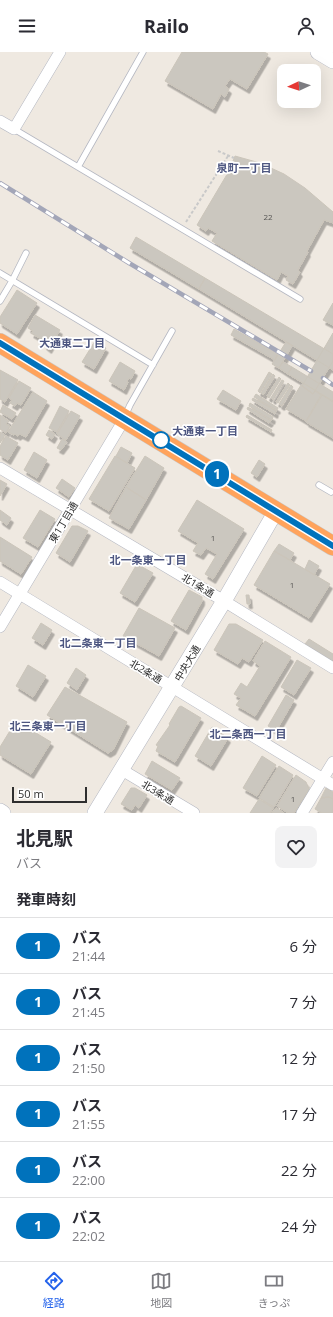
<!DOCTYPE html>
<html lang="ja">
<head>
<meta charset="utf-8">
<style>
  :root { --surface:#fff; --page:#f2f2f3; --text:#2b2b33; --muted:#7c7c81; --line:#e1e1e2; --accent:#2563eb }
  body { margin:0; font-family:"Open Sans","Noto Sans JP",sans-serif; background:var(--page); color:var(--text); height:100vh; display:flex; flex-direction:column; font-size:15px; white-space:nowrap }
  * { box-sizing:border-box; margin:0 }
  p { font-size:13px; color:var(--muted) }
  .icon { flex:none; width:22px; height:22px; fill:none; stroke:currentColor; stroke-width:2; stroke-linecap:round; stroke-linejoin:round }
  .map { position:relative; height:761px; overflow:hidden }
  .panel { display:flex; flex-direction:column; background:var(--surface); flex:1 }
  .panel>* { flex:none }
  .badge { padding:0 8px; border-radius:13px; font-size:14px; line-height:26px }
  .needle { width:26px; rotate:266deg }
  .fabs { position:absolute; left:277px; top:12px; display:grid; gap:8px }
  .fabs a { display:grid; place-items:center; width:44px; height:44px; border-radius:8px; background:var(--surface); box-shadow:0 4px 16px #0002; font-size:20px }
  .scale { position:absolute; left:12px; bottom:10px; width:75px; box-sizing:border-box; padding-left:4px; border:2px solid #2e2e2e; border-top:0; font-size:11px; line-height:14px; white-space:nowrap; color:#2e2e2e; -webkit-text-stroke:3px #fff; paint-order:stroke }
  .map>.badge { position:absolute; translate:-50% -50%; box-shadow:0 0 0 2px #fff }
  h2 { padding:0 16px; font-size:15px; line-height:36px }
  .round { display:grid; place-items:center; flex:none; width:42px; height:42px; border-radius:8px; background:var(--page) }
  .headline { display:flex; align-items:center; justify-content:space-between; height:68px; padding:0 16px }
  h1 { font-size:19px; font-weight:700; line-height:30px }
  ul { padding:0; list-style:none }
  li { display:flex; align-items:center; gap:12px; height:56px; padding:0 16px; border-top:1px solid var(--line) }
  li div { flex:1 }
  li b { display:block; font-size:15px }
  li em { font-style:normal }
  li .badge { min-width:44px; font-weight:700; text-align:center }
  header { display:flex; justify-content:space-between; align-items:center; height:52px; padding:0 16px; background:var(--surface); font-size:18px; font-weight:700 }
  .tabs { display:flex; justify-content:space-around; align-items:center; height:56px; border-top:1px solid var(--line); background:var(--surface); font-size:11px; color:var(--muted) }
  .tabs a { display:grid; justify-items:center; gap:2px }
  .tabs .current { color:var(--accent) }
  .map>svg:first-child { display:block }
  .building { fill:#cbc7bf; stroke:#cbc5ba; filter:url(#shadow) }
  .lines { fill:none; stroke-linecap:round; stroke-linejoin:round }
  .lane-casing { stroke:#b4b7c1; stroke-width:7 }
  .street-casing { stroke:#b4b7c1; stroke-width:12 }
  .secondary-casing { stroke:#b4b7c1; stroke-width:16 }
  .highway-casing { stroke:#c9c9c9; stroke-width:20 }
  .path { stroke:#c9c9c9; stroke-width:2; stroke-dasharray:3 2; stroke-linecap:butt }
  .lane { stroke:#fff; stroke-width:5.5 }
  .street { stroke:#fff; stroke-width:11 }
  .secondary { stroke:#fff; stroke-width:15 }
  .highway { stroke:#ffa35c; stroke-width:19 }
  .rail-casing { stroke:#a3a6b8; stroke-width:4.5 }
  .rail { stroke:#fff; stroke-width:3; stroke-dasharray:9; stroke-linecap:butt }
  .line-casing { stroke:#fff; stroke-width:9 }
  .line { stroke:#0072bc; stroke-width:6 }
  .stop-dot { fill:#fff; stroke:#0072bc; stroke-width:2 }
  .labels { text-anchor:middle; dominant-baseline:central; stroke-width:3.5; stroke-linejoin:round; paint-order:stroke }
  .number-label { font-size:8px; fill:#555452 }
  .street-label { font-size:10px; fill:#2e2e2e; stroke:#fff }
  .neighbourhood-label { font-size:11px; font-weight:bold; fill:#4d5680; stroke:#fff }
</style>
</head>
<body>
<header><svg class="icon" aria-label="menu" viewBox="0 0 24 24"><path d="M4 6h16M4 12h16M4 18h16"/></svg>Railo<svg class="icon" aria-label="person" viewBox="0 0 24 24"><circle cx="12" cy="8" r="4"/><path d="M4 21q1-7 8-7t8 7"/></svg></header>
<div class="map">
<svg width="333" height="761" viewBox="0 0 333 761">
  <defs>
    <filter id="shadow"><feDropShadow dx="2.5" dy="4.5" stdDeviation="0" flood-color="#0004"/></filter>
  </defs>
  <rect width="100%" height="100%" fill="#efe9e1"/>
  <path class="building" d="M182,0H264L268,2L247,37L230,27L225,34L229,37L225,45L221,42L213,57L165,29Z
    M235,104L260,111L284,122L305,136L333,160V171L324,168L307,199L308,200L298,218L300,220L293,232L286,228L288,224L281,220L277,228L212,189L217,181L208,176L206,179L197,173L229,119L233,121L237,115L233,109Z
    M136,185L205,226L199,237L130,196Z
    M205,226L333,302V318L199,237Z
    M17,238L37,251L17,282L0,271V265Z
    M333,251V273L323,268Z
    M35,263L60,278L49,297L44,293L46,290L31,281L33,279L28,276Z
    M234,277L278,302L275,308L231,283Z
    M333,281V309L313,342L302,334Z
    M95,289L106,296L94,317L82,310Z
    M286,290L292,294L279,316L272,312Z
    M120,310L135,319L131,327L129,326L127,329L128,330L124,338L109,329Z
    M283,310L292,315L288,322L279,316Z
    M292,315L333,340V349L288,322Z
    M0,318L18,328L5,350L0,347Z
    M269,320L272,322L260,341L258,339Z
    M273,322L275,324L263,343L261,341Z
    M279,325L281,327L269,346L267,344Z
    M282,328L284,329L273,348L271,346Z
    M19,329L31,336L21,353L17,351L15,354L10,351L12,348L9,346Z
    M288,331L290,333L278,351L276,350Z
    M291,333L293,335L282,354L279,352Z
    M301,333L313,342L315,339L321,343L306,369L286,357Z
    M223,338L241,349L236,358L217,347Z
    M33,340L47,349L26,385L20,382L18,384L15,382L14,383L8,380Z
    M256,342L278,356L277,358L254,345Z
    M322,343L333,350V386L306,370Z
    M253,346L276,359L275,362L252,348Z
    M250,351L273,365L272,368L249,354Z
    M3,353L16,361L12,367L0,360Z
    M60,354L69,359L57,380L49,376Z
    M248,355L271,369L269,371L247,357Z
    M71,359L80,364L66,388L57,382Z
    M0,363L9,369L6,372L10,374L6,381L0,377Z
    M247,363L272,378L271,380L246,365Z
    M49,378L55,382L52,387L46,383Z
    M0,380L5,383L0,391Z
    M6,384L18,391L8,408L0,403V394Z
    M62,387L67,390L61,398L57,396Z
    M121,395L132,401L127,411L116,404Z
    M34,400L47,408L37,426L24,418Z
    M115,404L135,416L109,459L89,447Z
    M145,404L164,416L146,448L126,435Z
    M259,408L265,412L257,425L251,421Z
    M62,427L75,436L69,445L56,436Z
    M0,428L7,432L0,444Z
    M126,435L146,448L129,477L109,466Z
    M197,448L244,477L213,527L205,522L217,502L206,496L201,503L193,499L198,491L178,479Z
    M0,458L11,466L7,473L0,468Z
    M40,458L55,467L38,495L23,486Z
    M72,474H78L88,479L70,510L56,501Z
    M0,485L32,505L21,522L0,509Z
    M279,492L294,501L290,508L274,499Z
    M274,499L330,532L309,566L254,533Z
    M309,508L319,514L314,523L305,517Z
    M137,512L153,521L135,550L120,541Z
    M189,538L202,545V549L186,578L171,569Z
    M246,543H249L250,552H247Z
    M139,556L175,576L159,604L123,584Z
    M41,571L52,578L43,593L32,586Z
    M229,572H236L263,588L249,610L242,606L238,612L214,598Z
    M309,587L333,602V609L305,592Z
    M265,589L291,605L255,664L236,653L241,646L234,642L241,631L247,635L260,614L253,609Z
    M297,608L311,616L294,643L281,635Z
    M28,613L46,624L33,645L16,634Z
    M76,616L86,623L77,638L67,631Z
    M65,635L127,670L113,698L108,701L47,663Z
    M286,643L294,648L276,679L268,674Z
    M181,654L201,666L175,710L156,699L158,694L156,693L170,673L169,672L179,655Z
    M16,669L51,690L31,722L0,703V695Z
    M212,675L228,686L211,714L195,704Z
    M262,704L276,713L257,744L243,736Z
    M152,709L180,726L172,738L145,722Z
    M279,714L293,723L274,755L259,746Z
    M296,723L306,730L309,737L294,761H288L277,754Z
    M131,736H135L147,743L139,756L135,753L132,758L121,752Z
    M326,736L333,740V747L329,745L321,746Z
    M329,745L333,747V761H322L315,757L321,746Z
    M259,747L273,756L270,761H250Z
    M276,756L284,761H272Z"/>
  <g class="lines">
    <g class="lane-casing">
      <path id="lane" d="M14,77L300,247
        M78,115L143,0
        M0,221L153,313
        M0,249L12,229L26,201
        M125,364L130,353L172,279
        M319,433L331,440"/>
    </g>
    <g class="street-casing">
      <path id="street" d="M0,69L14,77L60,0
        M0,416L224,549L333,616
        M0,530L333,733
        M0,575L125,366
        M122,718L194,761
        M302,761L333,710"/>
    </g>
    <g class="secondary-casing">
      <path id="secondary" d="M318,0L333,9
        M0,759L3,761
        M95,761L224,549L276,459"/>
    </g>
    <g class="highway-casing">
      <path id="highway" d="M0,291L333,494"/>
    </g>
    <path class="path" d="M218,99L234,106
      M186,170L228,104"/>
    <use href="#lane" class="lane"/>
    <use href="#street" class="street"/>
    <use href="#secondary" class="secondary"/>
    <use href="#highway" class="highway"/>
    <g class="rail-casing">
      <path id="rail" d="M0,131L129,211L311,319
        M323,326L333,333"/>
    </g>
    <use href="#rail" class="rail"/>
  </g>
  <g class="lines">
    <g class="line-casing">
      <path id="line" d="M0,291L333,494"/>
    </g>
    <use href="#line" class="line"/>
  </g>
  <circle class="stop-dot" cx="161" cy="388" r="8"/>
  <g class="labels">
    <g class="number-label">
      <text x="268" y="164">22</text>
      <text x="213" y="485">1</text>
      <text x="292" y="532">1</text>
      <text x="293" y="746">1</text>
    </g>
    <g class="street-label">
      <text transform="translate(63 470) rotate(-59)">東1丁目通</text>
      <text transform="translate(198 533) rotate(31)">北1条通</text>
      <text transform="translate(187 611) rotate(-59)">中央大通</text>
      <text transform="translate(146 619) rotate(31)">北2条通</text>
      <text transform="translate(158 740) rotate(31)">北3条通</text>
    </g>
    <g class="neighbourhood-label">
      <text x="244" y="115">泉町一丁目</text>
      <text x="72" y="290">大通東二丁目</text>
      <text x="205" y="378">大通東一丁目</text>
      <text x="148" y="507">北一条東一丁目</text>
      <text x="98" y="590">北二条東一丁目</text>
      <text x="48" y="673">北三条東一丁目</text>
      <text x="248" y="681">北二条西一丁目</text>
    </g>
  </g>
</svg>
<div class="fabs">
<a><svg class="needle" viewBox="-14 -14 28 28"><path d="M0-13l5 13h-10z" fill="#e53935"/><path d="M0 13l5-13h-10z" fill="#7c7c81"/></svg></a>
</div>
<div class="scale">50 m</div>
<b class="badge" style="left:217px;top:422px;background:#0072bc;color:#fff">1</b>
</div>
<section class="panel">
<div class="headline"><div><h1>北見駅</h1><p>バス</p></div><a class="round"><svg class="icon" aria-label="heart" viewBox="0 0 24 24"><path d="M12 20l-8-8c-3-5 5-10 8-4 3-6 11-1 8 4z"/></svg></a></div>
<h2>発車時刻</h2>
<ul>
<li><span class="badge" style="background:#0072bc;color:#fff">1</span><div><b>バス</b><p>21:44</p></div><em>6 分</em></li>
<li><span class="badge" style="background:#0072bc;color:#fff">1</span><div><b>バス</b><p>21:45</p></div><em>7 分</em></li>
<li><span class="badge" style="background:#0072bc;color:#fff">1</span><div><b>バス</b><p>21:50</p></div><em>12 分</em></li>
<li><span class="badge" style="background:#0072bc;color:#fff">1</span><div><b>バス</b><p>21:55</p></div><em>17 分</em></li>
<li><span class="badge" style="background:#0072bc;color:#fff">1</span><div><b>バス</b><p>22:00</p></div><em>22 分</em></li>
<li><span class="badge" style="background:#0072bc;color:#fff">1</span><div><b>バス</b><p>22:02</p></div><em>24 分</em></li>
</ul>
</section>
<nav class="tabs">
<a class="current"><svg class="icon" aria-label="directions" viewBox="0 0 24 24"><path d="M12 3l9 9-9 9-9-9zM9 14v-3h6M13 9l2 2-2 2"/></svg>経路</a>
<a><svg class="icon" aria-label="map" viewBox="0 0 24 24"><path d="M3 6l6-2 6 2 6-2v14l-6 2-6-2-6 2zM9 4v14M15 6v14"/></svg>地図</a>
<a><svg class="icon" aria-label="tickets" viewBox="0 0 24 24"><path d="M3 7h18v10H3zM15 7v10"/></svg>きっぷ</a>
</nav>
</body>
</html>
